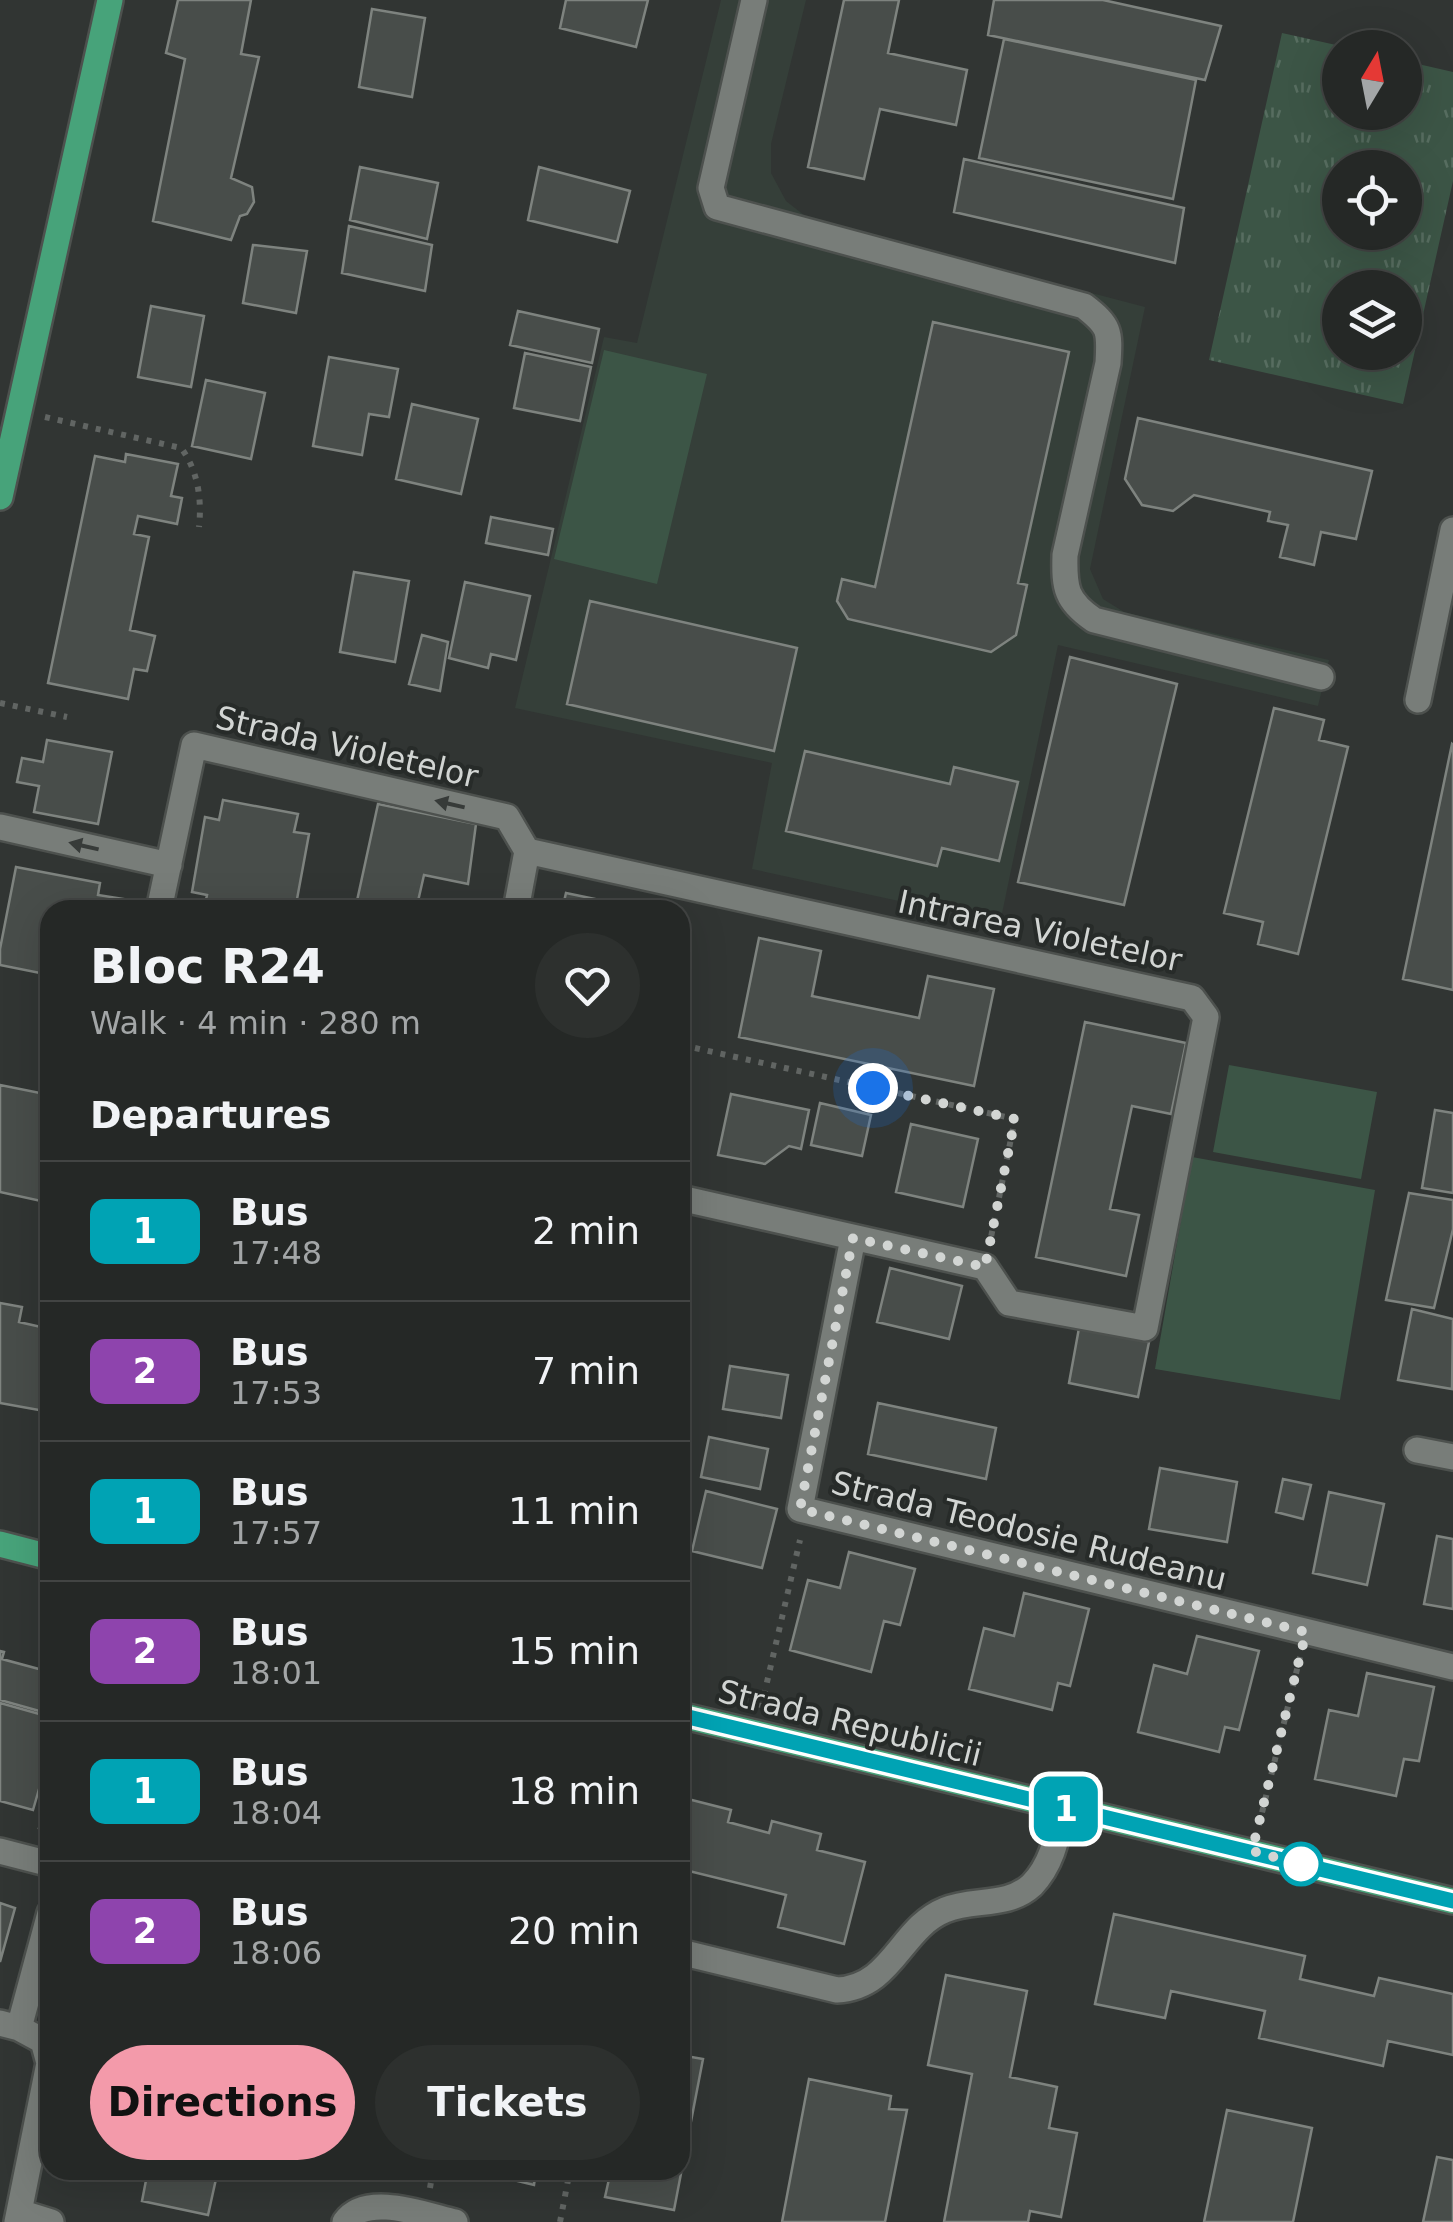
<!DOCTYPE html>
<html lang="en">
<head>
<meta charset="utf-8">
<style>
  :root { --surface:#252826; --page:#2d302e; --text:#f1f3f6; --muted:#a3a6a7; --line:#424443; --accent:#f39aaa }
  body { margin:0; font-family:"DejaVu Sans",sans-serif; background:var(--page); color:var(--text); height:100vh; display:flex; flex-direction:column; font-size:38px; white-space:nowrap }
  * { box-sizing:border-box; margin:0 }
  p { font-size:32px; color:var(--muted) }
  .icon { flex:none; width:55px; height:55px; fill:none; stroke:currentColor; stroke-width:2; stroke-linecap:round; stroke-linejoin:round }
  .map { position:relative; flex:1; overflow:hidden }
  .panel { position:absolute; left:40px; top:900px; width:650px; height:1280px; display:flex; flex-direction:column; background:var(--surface); border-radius:30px; box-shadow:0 10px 40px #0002,0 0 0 2px var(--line) }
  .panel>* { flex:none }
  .badge { padding:0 20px; border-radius:15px; font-size:35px; line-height:65px }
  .needle { width:65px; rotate:10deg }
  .controls { position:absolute; left:1322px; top:30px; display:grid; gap:20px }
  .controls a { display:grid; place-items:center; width:100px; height:100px; border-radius:50%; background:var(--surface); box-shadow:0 10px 40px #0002,0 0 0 2px var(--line); font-size:50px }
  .you { position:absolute; width:50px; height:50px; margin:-25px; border:8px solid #fff; border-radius:50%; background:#1a73e8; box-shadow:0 0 0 15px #1a73e833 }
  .map>.badge { position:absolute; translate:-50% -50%; box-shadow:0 0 0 5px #fff }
  h2 { padding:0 50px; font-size:38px; line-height:90px }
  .round { display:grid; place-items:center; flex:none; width:105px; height:105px; border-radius:52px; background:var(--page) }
  .headline { display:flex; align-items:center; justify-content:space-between; height:170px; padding:0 50px }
  h1 { font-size:48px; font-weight:700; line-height:75px }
  .primary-button { display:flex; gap:20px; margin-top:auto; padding:20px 50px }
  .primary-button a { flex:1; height:115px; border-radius:60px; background:var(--accent); color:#111; font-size:40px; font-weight:700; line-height:115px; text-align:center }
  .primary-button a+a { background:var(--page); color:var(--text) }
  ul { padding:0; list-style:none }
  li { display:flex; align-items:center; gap:30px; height:140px; padding:0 50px; border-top:2px solid var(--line) }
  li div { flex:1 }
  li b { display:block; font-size:38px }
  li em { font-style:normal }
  li .badge { min-width:110px; font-weight:700; text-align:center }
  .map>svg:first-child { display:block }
  .built { fill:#353f39 }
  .grass { fill:url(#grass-tufts); fill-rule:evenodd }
  .pitch { fill:#3c5546 }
  .building { fill:#484d4a; stroke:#7e837f; stroke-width:2.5 }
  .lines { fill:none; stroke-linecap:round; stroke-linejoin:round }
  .minor-casing { stroke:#4d514e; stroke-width:30 }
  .major-casing { stroke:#4d514e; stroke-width:30 }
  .path { stroke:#616563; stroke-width:6; stroke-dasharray:5 8; stroke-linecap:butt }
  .minor { stroke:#787d79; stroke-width:25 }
  .major { stroke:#47a37a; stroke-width:25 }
  .oneway { fill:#373b39 }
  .line-casing { stroke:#fff; stroke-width:22 }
  .line { stroke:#00a3b4; stroke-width:15 }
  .walk { stroke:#d2d5d3; stroke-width:10; stroke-dasharray:0 18 }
  .stop-dot { fill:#fff; stroke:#00a3b4; stroke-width:5 }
  .labels { text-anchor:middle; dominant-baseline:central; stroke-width:8; stroke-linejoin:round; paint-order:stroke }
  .street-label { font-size:32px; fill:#d2d5d3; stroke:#272b29 }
</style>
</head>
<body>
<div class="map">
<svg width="1453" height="2222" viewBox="0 0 1453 2222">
  <defs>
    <pattern id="grass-tufts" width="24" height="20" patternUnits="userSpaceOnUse" patternTransform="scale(2.5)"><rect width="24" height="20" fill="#3c5546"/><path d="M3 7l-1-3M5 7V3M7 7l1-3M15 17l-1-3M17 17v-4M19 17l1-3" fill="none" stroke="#576d60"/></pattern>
  </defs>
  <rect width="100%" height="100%" fill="#313533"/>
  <path class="built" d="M721,0H806L771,144V173L786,201L809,219L1145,307L1090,569L1103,599L1124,612L1329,660L1318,706L1058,645L1000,923L752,869L772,763L515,708L604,337L637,343Z"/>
  <path class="grass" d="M1282,33L1345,47L1340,48V112H1405V61L1453,72V181L1403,404L1209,360ZM1340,168H1405V232H1340ZM1340,288H1405V352H1340Z"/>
  <path class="pitch" d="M604,350L707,374L657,584L554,559Z
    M1229,1065L1377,1092L1361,1179L1213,1152Z
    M1192,1157L1375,1190L1340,1400L1155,1369Z"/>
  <path class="building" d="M178,0H251L241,54L259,57L231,178L252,187L254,202L247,214L240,216L231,240L153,221L185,59L166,53Z
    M566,0H648L636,47L560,28Z
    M844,0H899L888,53L967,70L956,125L880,109L864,179L808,167Z
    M994,0H1103L1221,26L1205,80L988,35Z
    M372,9L425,18L412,97L359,87Z
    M1004,39L1196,80L1173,199L979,158Z
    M964,159L1184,208L1175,263L954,212Z
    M360,167L438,183L427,239L350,220Z
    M539,167L630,191L617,242L528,220Z
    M349,226L432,245L425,291L342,273Z
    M253,245L307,251L296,313L243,303Z
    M151,306L204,316L191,387L138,377Z
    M518,311L599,329L592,363L510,345Z
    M933,322L1069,352L1018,583L1027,585L1016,635L991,652L848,619L837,601L842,579L875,587Z
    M525,353L591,367L580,421L514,408Z
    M329,357L398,369L389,417L369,414L362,455L313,446Z
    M206,380L265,393L251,459L192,446Z
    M412,404L478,419L461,494L396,479Z
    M1138,418L1372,471L1356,539L1321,532L1314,565L1280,557L1288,525L1268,521L1270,512L1194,495L1173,511L1142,505L1125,479Z
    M126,454L178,464L171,496L182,498L177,524L138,516L134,534L149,537L130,630L155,636L147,671L134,669L128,699L48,683L95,456L125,462Z
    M491,517L553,529L548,555L486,543Z
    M354,572L409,581L395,662L340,652Z
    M465,582L530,596L516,660L491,654L488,668L449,658Z
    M590,601L797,648L774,751L567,704Z
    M422,635L448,642L440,691L409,684Z
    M1070,657L1177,684L1124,905L1018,882Z
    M1274,708L1324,720L1319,740L1348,747L1298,954L1258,944L1263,922L1224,913Z
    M47,740L112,752L98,824L34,812L39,786L17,782L22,758L43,762Z
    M1452,744L1453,745V990L1403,979Z
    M805,751L950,784L954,767L1018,782L999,861L942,848L937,866L786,831Z
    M223,800L298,814L294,832L309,834L295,910H212L204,909L207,895L192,892L205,817L219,820Z
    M378,804L476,824L468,884L424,875L416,910H355Z
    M16,867L100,883L98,895L130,900L129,910H50V975L0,965V949Z
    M566,893L648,910H562Z
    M759,938L821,951L812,996L919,1018L928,976L994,989L974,1086L739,1037Z
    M1085,1022L1186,1043L1171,1114L1132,1106L1110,1209L1139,1215L1126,1276L1036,1257Z
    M0,1085L50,1095V1203L0,1192Z
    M731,1094L809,1110L801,1149L789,1146L765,1164L718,1155Z
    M820,1103L871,1115L862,1156L811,1145Z
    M1435,1110L1453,1113V1193L1422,1188Z
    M911,1124L978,1139L963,1207L896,1192Z
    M1409,1193L1453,1200V1229L1434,1308L1386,1300Z
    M890,1268L962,1286L949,1339L877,1322Z
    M0,1303L22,1307L19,1322L50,1329V1412L0,1403Z
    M1412,1309L1453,1319L1452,1389L1398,1380Z
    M1079,1328L1149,1342L1138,1397L1069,1383Z
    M730,1366L788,1375L781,1418L723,1409Z
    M878,1403L996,1428L986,1479L868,1454Z
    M709,1437L768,1449L760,1489L701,1477Z
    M1160,1468L1237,1482L1227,1542L1149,1529Z
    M1283,1479L1311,1485L1303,1519L1276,1512Z
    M706,1491L777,1509L762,1568L692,1551Z
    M1329,1492L1384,1504L1367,1585L1313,1573Z
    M1437,1536L1453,1539V1609L1424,1604Z
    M849,1552L915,1569L900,1625L884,1621L871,1672L790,1650L808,1580L840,1588Z
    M1024,1593L1089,1609L1070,1686L1058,1683L1052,1710L969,1689L984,1628L1014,1636Z
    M1197,1636L1259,1651L1239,1730L1225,1727L1219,1752L1138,1732L1154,1665L1187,1674Z
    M0,1651L4,1652L2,1659L50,1672V1714L0,1700Z
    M1367,1673L1434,1687L1419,1761L1404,1759L1396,1796L1315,1779L1329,1710L1358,1716Z
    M0,1703L50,1717V1751L33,1810L0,1801Z
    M50,1786V1831L39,1828Z
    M680,1797L731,1810L728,1822L769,1833L772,1821L821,1834L817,1850L865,1862L844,1944L778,1927L786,1895L685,1870L680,1891Z
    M0,1903L15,1908L0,1962Z
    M1114,1914L1305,1956L1300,1979L1374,1996L1379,1978L1453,1994V2055L1388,2041L1383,2066L1259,2038L1265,2011L1171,1991L1165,2018L1095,2004Z
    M946,1975L1027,1991L1010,2077L1057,2087L1049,2128L1077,2133L1061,2217L1030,2211L1028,2222H944L972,2074L928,2065Z
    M680,2055L703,2059L674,2210L605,2197L611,2170H680Z
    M809,2079L891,2096L889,2109L907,2110L885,2222H782Z
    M1227,2110L1312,2128L1293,2222H1204Z
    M1437,2157L1453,2160V2222H1423Z
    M148,2170H218L208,2215L142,2201Z
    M471,2170H536L534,2185Z"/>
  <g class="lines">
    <g class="minor-casing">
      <path id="minor" d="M754,0L711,188L717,207L1084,306C1110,326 1110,331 1108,363L1065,555C1064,588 1066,601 1094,620L1321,677
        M1418,700L1453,530
        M0,827L169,865
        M527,851L1192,998L1206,1017L1145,1328L1009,1303L985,1267L680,1198
        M159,910L194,745L507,817L527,851
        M516,910L527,851
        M853,1238L800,1509L1453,1667
        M1417,1450L1453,1457
        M0,1851L50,1864
        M680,1952L837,1990C893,1987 900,1928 945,1910C973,1898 1007,1908 1032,1885C1053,1863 1057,1836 1063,1808
        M0,2023L19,2028L43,2041L49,2063L17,2222
        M19,2028L50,1913
        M19,2212L51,2222
        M345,2222C366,2192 425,2215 455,2222"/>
    </g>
    <g class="major-casing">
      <path id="major" d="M0,497L110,0
        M0,1544L50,1557
        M680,1715L1453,1901"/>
    </g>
    <path class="path" d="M45,417L181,448C198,470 202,500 199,527
      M0,703L67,717
      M695,1048L1015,1119L990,1242
      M761,1708L800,1540
      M1259,1825L1300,1657
      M430,2188L433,2170
      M560,2222L570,2170"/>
    <use href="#minor" class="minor"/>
    <use href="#major" class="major"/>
  </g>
  <defs><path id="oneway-solid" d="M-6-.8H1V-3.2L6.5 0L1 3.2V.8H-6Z" transform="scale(2.5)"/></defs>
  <g class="oneway">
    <use href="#oneway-solid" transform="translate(450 804) rotate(-167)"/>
    <use href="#oneway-solid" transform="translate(84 846) rotate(-167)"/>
  </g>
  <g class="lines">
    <g class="line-casing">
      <path id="line" d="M680,1715L1453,1901"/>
    </g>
    <use href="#line" class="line"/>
    <path class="walk" d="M873,1088L1015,1119L985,1267L853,1238L800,1509L1306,1632L1252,1851L1307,1866L1301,1864"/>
  </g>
  <circle class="stop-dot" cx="1301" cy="1864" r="20"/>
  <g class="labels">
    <g class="street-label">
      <text transform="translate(347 747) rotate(13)">Strada Violetelor</text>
      <text transform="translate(1040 931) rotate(12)">Intrarea Violetelor</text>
      <text transform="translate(1029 1531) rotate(14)">Strada Teodosie Rudeanu</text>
      <text transform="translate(850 1723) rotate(14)">Strada Republicii</text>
    </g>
  </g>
</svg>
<div class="controls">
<a><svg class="needle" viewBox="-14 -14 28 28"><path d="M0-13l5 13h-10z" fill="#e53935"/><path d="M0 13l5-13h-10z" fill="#a3a6a7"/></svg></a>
<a><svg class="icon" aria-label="locate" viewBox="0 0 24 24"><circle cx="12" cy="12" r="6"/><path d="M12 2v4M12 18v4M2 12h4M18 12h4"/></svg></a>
<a><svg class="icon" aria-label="layers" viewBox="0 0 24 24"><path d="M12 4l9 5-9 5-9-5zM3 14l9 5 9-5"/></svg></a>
</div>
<div class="you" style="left:873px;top:1088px"></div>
<b class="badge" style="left:1066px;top:1809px;background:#00a3b4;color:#fff">1</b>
<section class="panel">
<div class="headline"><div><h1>Bloc R24</h1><p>Walk · 4 min · 280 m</p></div><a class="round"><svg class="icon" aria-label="heart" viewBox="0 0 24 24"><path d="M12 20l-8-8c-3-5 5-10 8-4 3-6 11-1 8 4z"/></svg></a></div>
<h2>Departures</h2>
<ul>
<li><span class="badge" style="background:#00a3b4;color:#fff">1</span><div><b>Bus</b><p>17:48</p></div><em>2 min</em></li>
<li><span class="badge" style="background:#8e44ad;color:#fff">2</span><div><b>Bus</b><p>17:53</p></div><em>7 min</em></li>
<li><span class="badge" style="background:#00a3b4;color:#fff">1</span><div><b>Bus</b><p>17:57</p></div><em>11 min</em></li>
<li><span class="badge" style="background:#8e44ad;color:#fff">2</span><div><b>Bus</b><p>18:01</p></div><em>15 min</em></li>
<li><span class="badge" style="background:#00a3b4;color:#fff">1</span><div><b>Bus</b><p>18:04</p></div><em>18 min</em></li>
<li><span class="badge" style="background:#8e44ad;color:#fff">2</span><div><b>Bus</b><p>18:06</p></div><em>20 min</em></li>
</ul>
<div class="primary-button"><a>Directions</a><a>Tickets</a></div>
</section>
</div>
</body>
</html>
